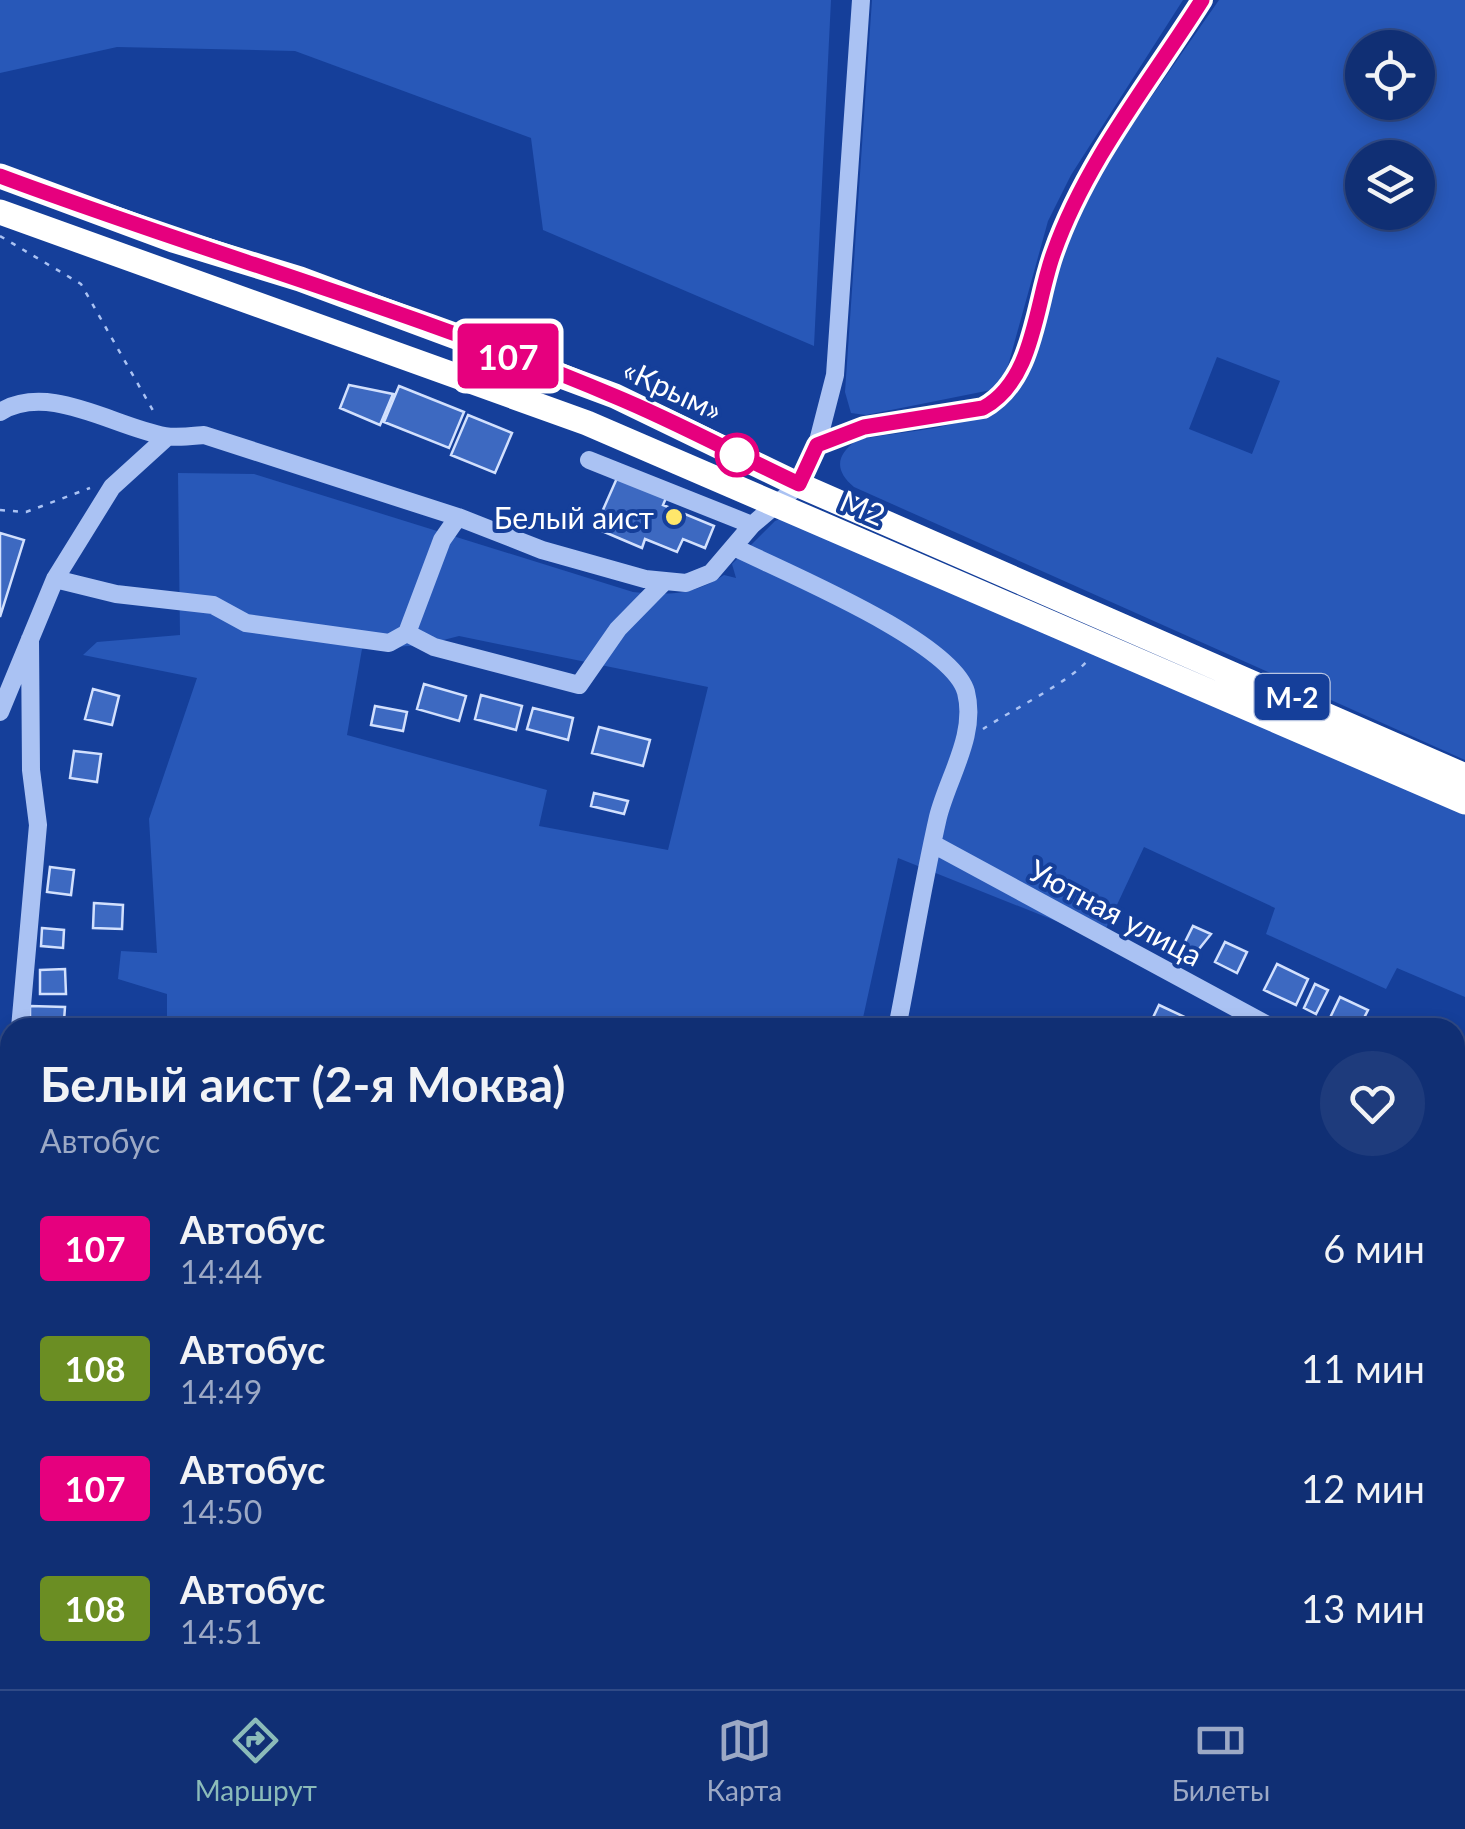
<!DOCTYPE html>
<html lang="ru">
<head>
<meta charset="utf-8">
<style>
  :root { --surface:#102f74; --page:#1e3b7c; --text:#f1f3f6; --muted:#9ca9c5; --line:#304a86; --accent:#8bbbb9 }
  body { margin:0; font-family:Lato,sans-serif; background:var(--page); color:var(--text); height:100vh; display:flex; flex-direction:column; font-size:38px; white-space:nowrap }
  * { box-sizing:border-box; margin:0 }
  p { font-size:32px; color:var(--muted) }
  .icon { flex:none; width:55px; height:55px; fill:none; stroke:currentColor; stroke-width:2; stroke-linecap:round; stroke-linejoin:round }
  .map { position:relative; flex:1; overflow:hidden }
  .panel { position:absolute; left:0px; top:1018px; width:1465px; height:672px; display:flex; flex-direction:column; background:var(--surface); border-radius:30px 30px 0 0; box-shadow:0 5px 15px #0003,0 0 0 2px var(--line) }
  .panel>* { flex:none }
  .badge { padding:0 20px; border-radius:8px; font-size:35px; line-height:65px }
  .fabs { position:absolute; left:1345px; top:30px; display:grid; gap:20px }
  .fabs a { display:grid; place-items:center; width:90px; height:90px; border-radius:50%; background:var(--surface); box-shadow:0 5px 15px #0003,0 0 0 2px var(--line); font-size:50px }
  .map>.badge { position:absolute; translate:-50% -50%; box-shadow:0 0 0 5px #fff }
  .round { display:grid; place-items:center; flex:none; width:105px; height:105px; border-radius:52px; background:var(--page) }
  .overview { display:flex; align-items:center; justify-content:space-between; height:170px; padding:0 40px }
  h1 { font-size:48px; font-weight:700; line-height:75px }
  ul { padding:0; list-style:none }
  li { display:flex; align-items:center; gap:30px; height:120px; padding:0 40px }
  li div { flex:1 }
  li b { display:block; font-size:38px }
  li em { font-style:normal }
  li .badge { min-width:110px; font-weight:700; text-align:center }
  .menu { display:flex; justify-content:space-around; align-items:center; height:140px; border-top:2px solid var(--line); background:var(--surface); font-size:28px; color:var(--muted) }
  .menu a { display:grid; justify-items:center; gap:5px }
  .menu .selected { color:var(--accent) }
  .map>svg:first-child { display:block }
  .green { fill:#2858b8; fill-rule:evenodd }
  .building { fill:#3d69c1; stroke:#d2e0fd; stroke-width:2.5 }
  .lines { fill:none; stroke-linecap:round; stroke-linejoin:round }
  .path { stroke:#aac2f3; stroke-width:2.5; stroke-dasharray:5 8; stroke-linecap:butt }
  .minor { stroke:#aac2f3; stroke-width:18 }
  .highway { stroke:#fff; stroke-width:25 }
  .line-casing { stroke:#fff; stroke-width:22 }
  .line { stroke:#e6007e; stroke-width:15 }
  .stop-dot { fill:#fff; stroke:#e6007e; stroke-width:5 }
  .poi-dot { fill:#ffe76b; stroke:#153f9a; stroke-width:4 }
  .labels { text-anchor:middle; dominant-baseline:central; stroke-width:8; stroke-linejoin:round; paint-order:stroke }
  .shield { fill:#153f9a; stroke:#b9c5e1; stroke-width:2.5 }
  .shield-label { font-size:28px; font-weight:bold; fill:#fff }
  .street-label { font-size:30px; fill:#fff; stroke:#153f9a }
  .poi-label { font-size:30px; fill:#fff; stroke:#153f9a; text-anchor:end }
</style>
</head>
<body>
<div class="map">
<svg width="1465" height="1689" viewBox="0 0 1465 1689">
  <rect width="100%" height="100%" fill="#153f9a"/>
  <path class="green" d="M0,0H831L814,346L543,230L531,138L295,51L117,47L0,73Z
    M872,0H1183L1071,175L1048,221L1006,373L991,390L866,415L851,413L845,392Z
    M1219,0H1465V760L854,487C834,470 836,455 857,440C912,429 983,431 1022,386L1072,225L1108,159ZM1362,48H1418V102H1362ZM1362,158H1418V212H1362ZM1217,357L1280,381L1252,454L1189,429Z
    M178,473L254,474L633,592C669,595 693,596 724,575L736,578L732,564L775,521L803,509L1465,802V997L1397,968L1386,989L1266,934L1275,908L1144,847L1101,939L898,858L861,1027H167V994L118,979L121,951L157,953L149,819L197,678L83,655L97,642L180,635ZM459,636L708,687L668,850L539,826L547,790L347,735L362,649L424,645Z
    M149,1680H586V1689H149Z
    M593,1680H786V1689H592Z"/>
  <path class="building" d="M349,385L393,394L380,425L340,408Z
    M399,386L464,412L449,448L384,422Z
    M468,415L512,433L495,473L451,455Z
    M617,478L666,498L663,505L714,526L705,548L683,539L677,552L645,539L642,548L595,528Z
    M0,533L24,540L0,617Z
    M424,684L466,696L459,721L417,709Z
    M93,689L119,696L112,725L85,719Z
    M481,695L522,706L516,730L475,719Z
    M375,706L407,712L403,731L371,725Z
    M533,708L573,718L568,740L527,729Z
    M599,727L650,740L643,766L592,753Z
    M74,751L101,754L97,782L70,778Z
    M594,793L628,801L624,814L591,806Z
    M50,867L74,870L71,895L47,892Z
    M94,903L123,905L122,929L93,928Z
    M1193,926L1211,934L1195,954L1182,948Z
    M42,928L64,930L63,948L41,946Z
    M1225,942L1247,952L1237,973L1215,962Z
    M1277,964L1308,979L1296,1005L1264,990Z
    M65,969L66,994H40V970Z
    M1315,984L1328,990L1316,1014L1304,1008Z
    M1340,997L1368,1010L1359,1028L1327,1024Z
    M1159,1005L1191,1020L1188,1028L1149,1026Z
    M30,1006L65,1007L64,1021H30Z
    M10,1200V1224H0V1201Z
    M10,1224V1250L0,1251V1225Z
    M1455,1332L1465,1337L1455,1363Z
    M1455,1448L1465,1453L1457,1477L1455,1476Z
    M0,1465H10V1488L0,1487Z
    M1455,1631L1465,1636L1460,1660L1455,1658Z
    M986,1680H1011V1689H985Z
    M1216,1680H1244L1243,1687L1216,1685Z"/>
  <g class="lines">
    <path class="path" d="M0,236L81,284L155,414
      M0,510L26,512L90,488
      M983,729C1010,711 1071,681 1088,660"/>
    <path class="minor" d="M0,412C49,382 114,427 165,436C177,438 192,436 204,435L458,517L542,550L645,579L686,583L711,573L752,525L799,485L817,445L864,427L983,408C1035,380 1035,303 1053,252C1086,161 1151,81 1202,0
      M817,445L835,375L861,0
      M589,460L752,525
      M736,548C784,572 952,641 966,692C977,735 948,777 938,817C922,887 911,958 897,1028
      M55,579L116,594L213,605L246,623L389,643L407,633L442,540L458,517
      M407,633L434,647L579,685L618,629L665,581
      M0,712L55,579L112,487L167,437
      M933,844L1273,1028
      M20,1028L38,825L31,770L30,639
      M1455,1115L1465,1120
      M0,1393L10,1392
      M1455,1395L1465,1399
      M57,1680L59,1689
      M1420,1680L1439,1689
      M578,1689L579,1680
      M803,1689L804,1680
      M1034,1689V1680
      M1267,1689V1680"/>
    <path class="highway" d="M0,176L173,240L300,279L615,396L799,485L1465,776
      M0,212L587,423L1465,802"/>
  </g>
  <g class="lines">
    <g class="line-casing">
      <path id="line" d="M0,176C203,252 414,311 614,396C677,422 737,455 799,484L817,445L864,427L983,408C1035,380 1035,303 1054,252C1086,161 1151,81 1202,0"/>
    </g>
    <use href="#line" class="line"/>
  </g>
  <circle class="stop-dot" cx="737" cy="455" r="20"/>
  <circle class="poi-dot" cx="674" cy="517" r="10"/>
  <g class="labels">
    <rect class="shield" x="1254.5" y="674" width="75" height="46" rx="8"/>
    <g class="shield-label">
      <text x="1292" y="697">М-2</text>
    </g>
    <g class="street-label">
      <text transform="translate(673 389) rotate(25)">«Крым»</text>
      <text transform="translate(863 507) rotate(23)">М2</text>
      <text transform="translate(1116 912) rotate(28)">Уютная улица</text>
    </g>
    <g class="poi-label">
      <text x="654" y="517">Белый аист</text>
    </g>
  </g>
</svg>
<div class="fabs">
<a><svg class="icon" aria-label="locate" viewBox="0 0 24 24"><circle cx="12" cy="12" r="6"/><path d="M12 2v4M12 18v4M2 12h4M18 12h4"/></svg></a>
<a><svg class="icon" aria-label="layers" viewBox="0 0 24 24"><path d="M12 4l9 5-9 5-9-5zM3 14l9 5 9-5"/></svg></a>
</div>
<b class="badge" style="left:508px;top:356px;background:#e6007e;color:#fff">107</b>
<section class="panel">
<div class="overview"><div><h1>Белый аист (2-я Моква)</h1><p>Автобус</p></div><a class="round"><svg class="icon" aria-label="heart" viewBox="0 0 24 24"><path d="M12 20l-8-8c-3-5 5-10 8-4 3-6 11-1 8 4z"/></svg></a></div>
<ul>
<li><span class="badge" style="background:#e6007e;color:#fff">107</span><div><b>Автобус</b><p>14:44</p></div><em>6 мин</em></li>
<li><span class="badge" style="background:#6b8e23;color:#fff">108</span><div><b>Автобус</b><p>14:49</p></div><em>11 мин</em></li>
<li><span class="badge" style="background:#e6007e;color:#fff">107</span><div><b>Автобус</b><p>14:50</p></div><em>12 мин</em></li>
<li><span class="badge" style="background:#6b8e23;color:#fff">108</span><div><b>Автобус</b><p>14:51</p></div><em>13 мин</em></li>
</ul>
</section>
</div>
<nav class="menu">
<a class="selected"><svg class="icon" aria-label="directions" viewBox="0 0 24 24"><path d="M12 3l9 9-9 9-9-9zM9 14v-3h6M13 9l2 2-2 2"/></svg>Маршрут</a>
<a><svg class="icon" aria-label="map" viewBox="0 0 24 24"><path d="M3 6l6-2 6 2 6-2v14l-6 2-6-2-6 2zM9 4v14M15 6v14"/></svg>Карта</a>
<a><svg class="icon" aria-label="tickets" viewBox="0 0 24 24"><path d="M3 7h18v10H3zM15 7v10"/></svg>Билеты</a>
</nav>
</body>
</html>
